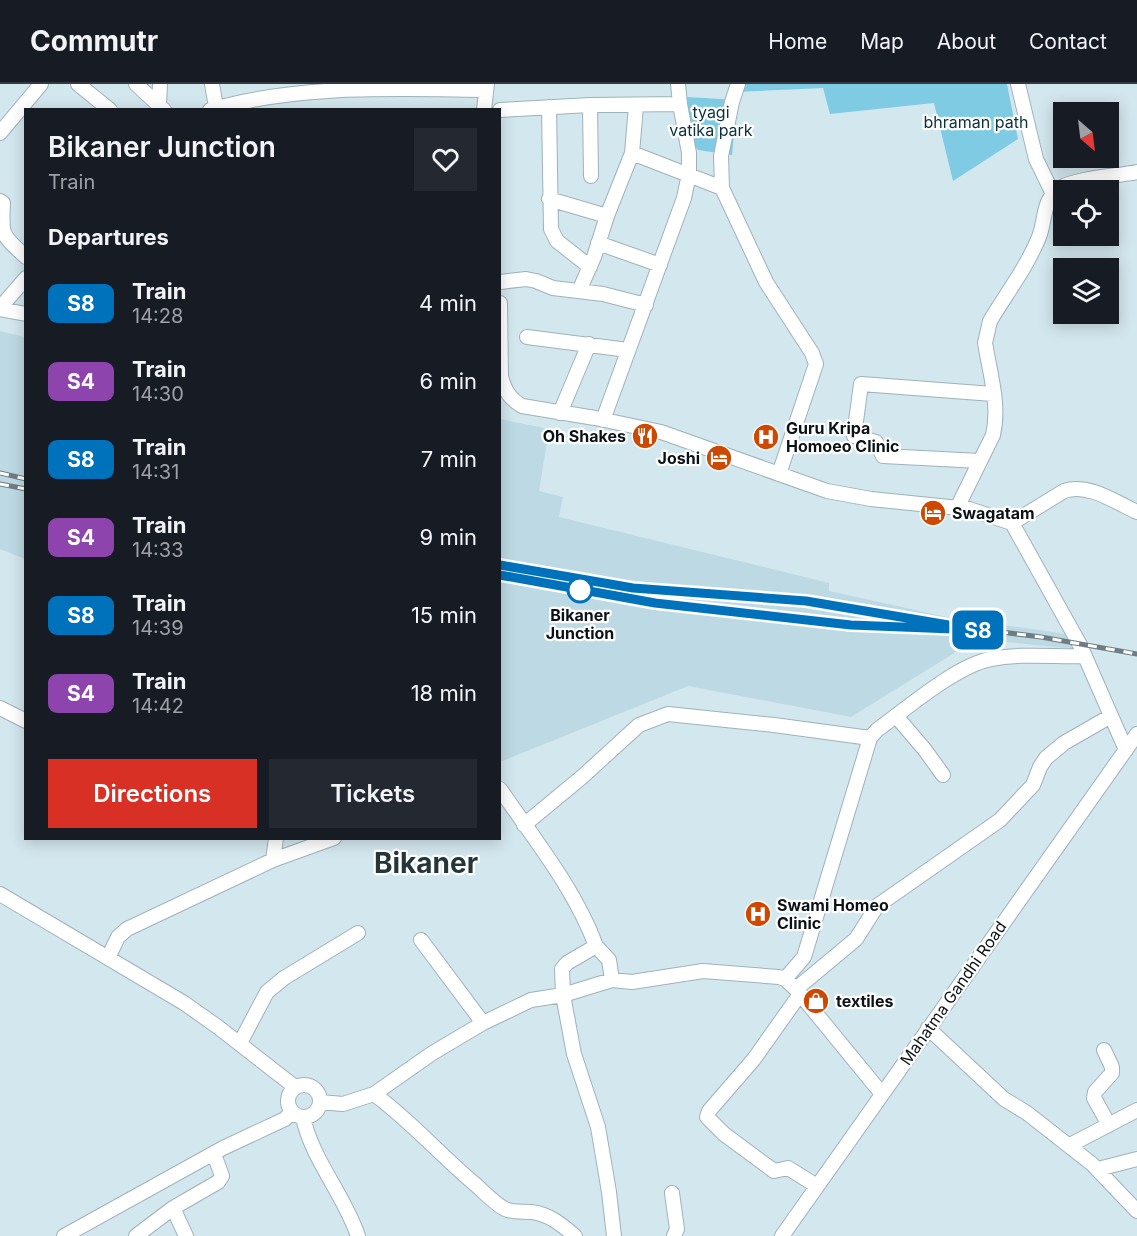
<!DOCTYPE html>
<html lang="en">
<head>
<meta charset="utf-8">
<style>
  :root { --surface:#171b24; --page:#242831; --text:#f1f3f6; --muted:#9ea1a6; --line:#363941; --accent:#d93025 }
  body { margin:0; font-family:Inter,sans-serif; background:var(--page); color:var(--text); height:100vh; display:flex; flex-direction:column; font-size:22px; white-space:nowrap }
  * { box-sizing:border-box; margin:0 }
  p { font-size:20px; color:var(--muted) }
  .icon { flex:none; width:33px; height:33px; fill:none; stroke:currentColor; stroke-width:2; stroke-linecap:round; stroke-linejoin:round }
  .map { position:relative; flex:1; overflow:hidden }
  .side { position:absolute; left:24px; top:24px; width:477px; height:732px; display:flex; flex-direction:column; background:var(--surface); border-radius:0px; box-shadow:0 3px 15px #0003 }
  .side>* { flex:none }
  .badge { padding:0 12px; border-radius:9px; font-size:21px; line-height:39px }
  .needle { width:39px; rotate:152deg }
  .fabs { position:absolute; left:1053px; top:18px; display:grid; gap:12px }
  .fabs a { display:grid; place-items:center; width:66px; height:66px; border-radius:0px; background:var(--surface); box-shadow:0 3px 15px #0003; font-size:30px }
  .map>.badge { position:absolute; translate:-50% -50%; box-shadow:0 0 0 3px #fff }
  h2 { padding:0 24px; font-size:22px; line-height:54px }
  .round { display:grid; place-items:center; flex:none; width:63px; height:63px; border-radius:0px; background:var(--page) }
  .summary { display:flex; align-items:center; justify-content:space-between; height:102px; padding:0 24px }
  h1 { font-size:28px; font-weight:600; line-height:45px }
  .cta { display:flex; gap:12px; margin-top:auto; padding:12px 24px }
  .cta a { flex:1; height:69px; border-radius:0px; background:var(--accent); color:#fff; font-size:24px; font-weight:600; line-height:69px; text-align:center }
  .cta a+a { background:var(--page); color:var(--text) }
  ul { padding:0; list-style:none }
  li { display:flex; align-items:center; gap:18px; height:78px; padding:0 24px }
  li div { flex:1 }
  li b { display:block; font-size:22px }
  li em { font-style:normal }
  li .badge { min-width:66px; font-weight:700; text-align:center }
  header { display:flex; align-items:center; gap:36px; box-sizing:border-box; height:84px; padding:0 30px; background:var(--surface); border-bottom:2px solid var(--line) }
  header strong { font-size:28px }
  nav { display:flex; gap:33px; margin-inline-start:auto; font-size:21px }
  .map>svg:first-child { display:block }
  .built { fill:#bddae4 }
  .green { fill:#80cbe4 }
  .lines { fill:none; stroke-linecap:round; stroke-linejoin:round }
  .minor-casing { stroke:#9fb2b9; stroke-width:16 }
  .minor { stroke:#fff; stroke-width:14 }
  .rail-casing { stroke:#6f7d82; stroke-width:5 }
  .rail { stroke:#fff; stroke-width:3; stroke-dasharray:9; stroke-linecap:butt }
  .line-casing { stroke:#fff; stroke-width:14 }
  .line { stroke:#0072bc; stroke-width:9 }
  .stop-dot { fill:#fff; stroke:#0072bc; stroke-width:3 }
  .labels { text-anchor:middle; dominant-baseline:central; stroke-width:4.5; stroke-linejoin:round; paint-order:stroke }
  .park-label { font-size:16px; fill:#0b313c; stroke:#fff }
  .poi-label { font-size:16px; font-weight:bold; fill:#0b1215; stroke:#fff; text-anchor:start }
  .stop-label { font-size:16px; font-weight:bold; fill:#0b1215; stroke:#fff }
  .street-label { font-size:16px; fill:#0b1215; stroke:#fff }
  .town-label { font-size:28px; font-weight:bold; fill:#25363b; stroke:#fff }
</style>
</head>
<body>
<header>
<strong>Commutr</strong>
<nav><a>Home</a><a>Map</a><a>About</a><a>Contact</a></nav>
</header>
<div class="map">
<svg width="1137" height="1152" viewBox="0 0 1137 1152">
  <rect width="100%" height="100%" fill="#d3e7ee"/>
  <path class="built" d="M0,247L25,253V475L0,465Z
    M500,335L549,345L539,407L563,413L559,433L829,499V507L947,533L1066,550L1073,565L977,555L851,633L688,602L500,678Z"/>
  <path class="green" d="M732,0H1007L1018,55L953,97L934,19L830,30L823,4L734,8Z
    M687,13L737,16L732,71L698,66L690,57Z"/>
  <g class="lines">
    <g class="minor-casing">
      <path id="minor" d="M78,0L110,26
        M136,0L164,26
        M212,0L216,23
        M738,0L732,18L721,72L722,104L766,198L812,269L816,280L779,390
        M1018,0L1036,75L1053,110
        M159,21L160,0
        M590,21L591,92
        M549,23L551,145L557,157L590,183
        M210,26C299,0 394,5 486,6
        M484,26L487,0
        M500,26L590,21L680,20L678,0
        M0,49L41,0
        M632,69L722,104
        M549,115L607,132L632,69L636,22
        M0,117L3,119C1,152 2,151 26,173
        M598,159L660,181
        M500,198L526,195L536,197L553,204L603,210L646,221
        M579,207L594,173L607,132
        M500,219L501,293C505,307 510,315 522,322L595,334L661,348L827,407L871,415L969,425L1012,439L1080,561L1126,666
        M0,224L26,194
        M0,225L26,230
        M527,253L628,266
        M560,329L589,260
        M603,336L684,114L689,90V69L680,20
        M980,377L883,372L876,358L854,352L861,300L993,310
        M957,424L993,351C1000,322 990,289 985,259L990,237C1006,210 1027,183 1039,153C1046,135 1042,116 1060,104C1076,94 1117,92 1137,88
        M1012,439L1064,407C1089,399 1115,418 1137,428
        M0,624L26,637
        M896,632L925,666L943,691
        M500,705C534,755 575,805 596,862
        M524,741L582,693L639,641L668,630L774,641L870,654
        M273,776L276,754
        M0,810L184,919L218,943L295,1003
        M421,856L483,939
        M596,862L609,876L612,896L563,911L562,885L567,879Z
        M108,874L118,853L127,845L273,776L334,754
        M785,895L804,873L870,654L877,646C906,625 957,581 991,575C1022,569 1054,573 1085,572
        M612,896L632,898L703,887L779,893L785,895L796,905L882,1010
        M796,905L856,855L877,822L1000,736L1033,701L1040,683L1046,674L1064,659L1111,632
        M800,910L754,975L709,1027L707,1033L724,1050L774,1087L788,1084L817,1102
        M928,944L1004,1015L1027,1029L1092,1080L1137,1127
        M240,959L267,908L284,894L358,849
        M1104,966L1112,983V989L1095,1008L1094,1014L1109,1041
        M288 1017a16 16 0 1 1 32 0a16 16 0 1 1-32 0Z
        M374,1010C411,1037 441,1072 476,1101C485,1109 495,1120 505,1125C514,1129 522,1127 532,1128C549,1130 562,1141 575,1152
        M320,1018L343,1020L374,1010L431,970L483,939L531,916L563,911L574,970L598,1043L609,1108L614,1152
        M303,1033C312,1076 344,1110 358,1152
        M1070,1061L1137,1026
        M1098,1085L1137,1075
        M672,1109L677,1145L674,1152
        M173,1124L186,1152
        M64,1152L223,1064L285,1035L291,1029
        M136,1152L173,1124L218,1098L222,1092L214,1070
        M782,1152L1137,650"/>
    </g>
    <use href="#minor" class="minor"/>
    <g class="rail-casing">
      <path id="rail" d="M0,389L26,395
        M0,400L26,405
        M500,481L633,504L806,517L937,540L1041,553L1137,570
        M500,491C639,517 780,539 922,544"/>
    </g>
    <use href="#rail" class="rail"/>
  </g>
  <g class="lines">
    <g class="line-casing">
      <path id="line" d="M500,481L633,504L806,517L978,546L851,541L655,519L500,491"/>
    </g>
    <use href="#line" class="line"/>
  </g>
  <defs>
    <g id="restaurant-disc" transform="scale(1.35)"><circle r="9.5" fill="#cd4800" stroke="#fff"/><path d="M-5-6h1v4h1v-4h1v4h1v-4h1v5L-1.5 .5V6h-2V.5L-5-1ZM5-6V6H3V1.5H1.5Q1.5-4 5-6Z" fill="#fff"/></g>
    <g id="hospital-disc" transform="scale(1.35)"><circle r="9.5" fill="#cd4800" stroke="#fff"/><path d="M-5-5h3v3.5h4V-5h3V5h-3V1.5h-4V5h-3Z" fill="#fff"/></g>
    <g id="hotel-disc" transform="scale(1.35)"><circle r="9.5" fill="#cd4800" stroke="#fff"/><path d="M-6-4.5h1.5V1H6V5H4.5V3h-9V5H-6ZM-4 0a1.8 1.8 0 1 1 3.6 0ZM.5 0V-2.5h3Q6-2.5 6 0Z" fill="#fff"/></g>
    <g id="shop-disc" transform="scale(1.35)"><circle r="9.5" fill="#cd4800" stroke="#fff"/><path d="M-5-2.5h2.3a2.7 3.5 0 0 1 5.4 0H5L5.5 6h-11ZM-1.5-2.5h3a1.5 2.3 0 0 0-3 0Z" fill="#fff"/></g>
  </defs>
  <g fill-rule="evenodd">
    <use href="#restaurant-disc" x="645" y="352"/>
    <use href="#hospital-disc" x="766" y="353"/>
    <use href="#hotel-disc" x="719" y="374"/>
    <use href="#hotel-disc" x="933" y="429"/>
    <use href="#hospital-disc" x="758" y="830"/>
    <use href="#shop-disc" x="816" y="917"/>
  </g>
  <circle class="stop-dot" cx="580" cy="506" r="12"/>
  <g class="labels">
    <g class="park-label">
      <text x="711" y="28">tyagi<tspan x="711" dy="18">vatika park</tspan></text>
      <text x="976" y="38">bhraman path</text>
    </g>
    <g class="poi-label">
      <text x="786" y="344">Guru Kripa<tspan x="786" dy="18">Homoeo Clinic</tspan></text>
      <text x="626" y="352" text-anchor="end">Oh Shakes</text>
      <text x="700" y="374" text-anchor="end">Joshi</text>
      <text x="952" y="429">Swagatam</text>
      <text x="777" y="821">Swami Homeo<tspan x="777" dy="18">Clinic</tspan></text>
      <text x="836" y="917">textiles</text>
    </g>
    <g class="stop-label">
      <text x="580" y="531">Bikaner<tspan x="580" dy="18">Junction</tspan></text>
    </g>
    <g class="street-label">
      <text transform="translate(953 909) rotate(-55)">Mahatma Gandhi Road</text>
    </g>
    <g class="town-label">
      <text x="426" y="779">Bikaner</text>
    </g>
  </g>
</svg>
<div class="fabs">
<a><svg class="needle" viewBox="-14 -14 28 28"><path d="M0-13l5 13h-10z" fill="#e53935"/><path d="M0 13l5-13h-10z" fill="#9ea1a6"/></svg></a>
<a><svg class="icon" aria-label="locate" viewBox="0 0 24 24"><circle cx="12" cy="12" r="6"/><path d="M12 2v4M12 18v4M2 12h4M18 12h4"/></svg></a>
<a><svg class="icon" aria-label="layers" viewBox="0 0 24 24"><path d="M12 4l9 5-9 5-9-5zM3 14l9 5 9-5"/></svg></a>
</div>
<b class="badge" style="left:978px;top:546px;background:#0072bc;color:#fff">S8</b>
<section class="side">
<div class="summary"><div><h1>Bikaner Junction</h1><p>Train</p></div><a class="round"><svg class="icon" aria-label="heart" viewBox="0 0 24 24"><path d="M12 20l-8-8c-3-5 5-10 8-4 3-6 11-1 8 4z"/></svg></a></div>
<h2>Departures</h2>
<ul>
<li><span class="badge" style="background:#0072bc;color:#fff">S8</span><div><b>Train</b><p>14:28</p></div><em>4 min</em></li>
<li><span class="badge" style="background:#8e44ad;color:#fff">S4</span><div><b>Train</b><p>14:30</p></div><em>6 min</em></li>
<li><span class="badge" style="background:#0072bc;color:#fff">S8</span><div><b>Train</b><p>14:31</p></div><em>7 min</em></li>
<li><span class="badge" style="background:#8e44ad;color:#fff">S4</span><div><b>Train</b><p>14:33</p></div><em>9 min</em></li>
<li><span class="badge" style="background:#0072bc;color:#fff">S8</span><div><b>Train</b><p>14:39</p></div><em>15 min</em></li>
<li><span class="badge" style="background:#8e44ad;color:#fff">S4</span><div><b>Train</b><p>14:42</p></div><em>18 min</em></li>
</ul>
<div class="cta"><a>Directions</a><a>Tickets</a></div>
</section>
</div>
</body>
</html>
